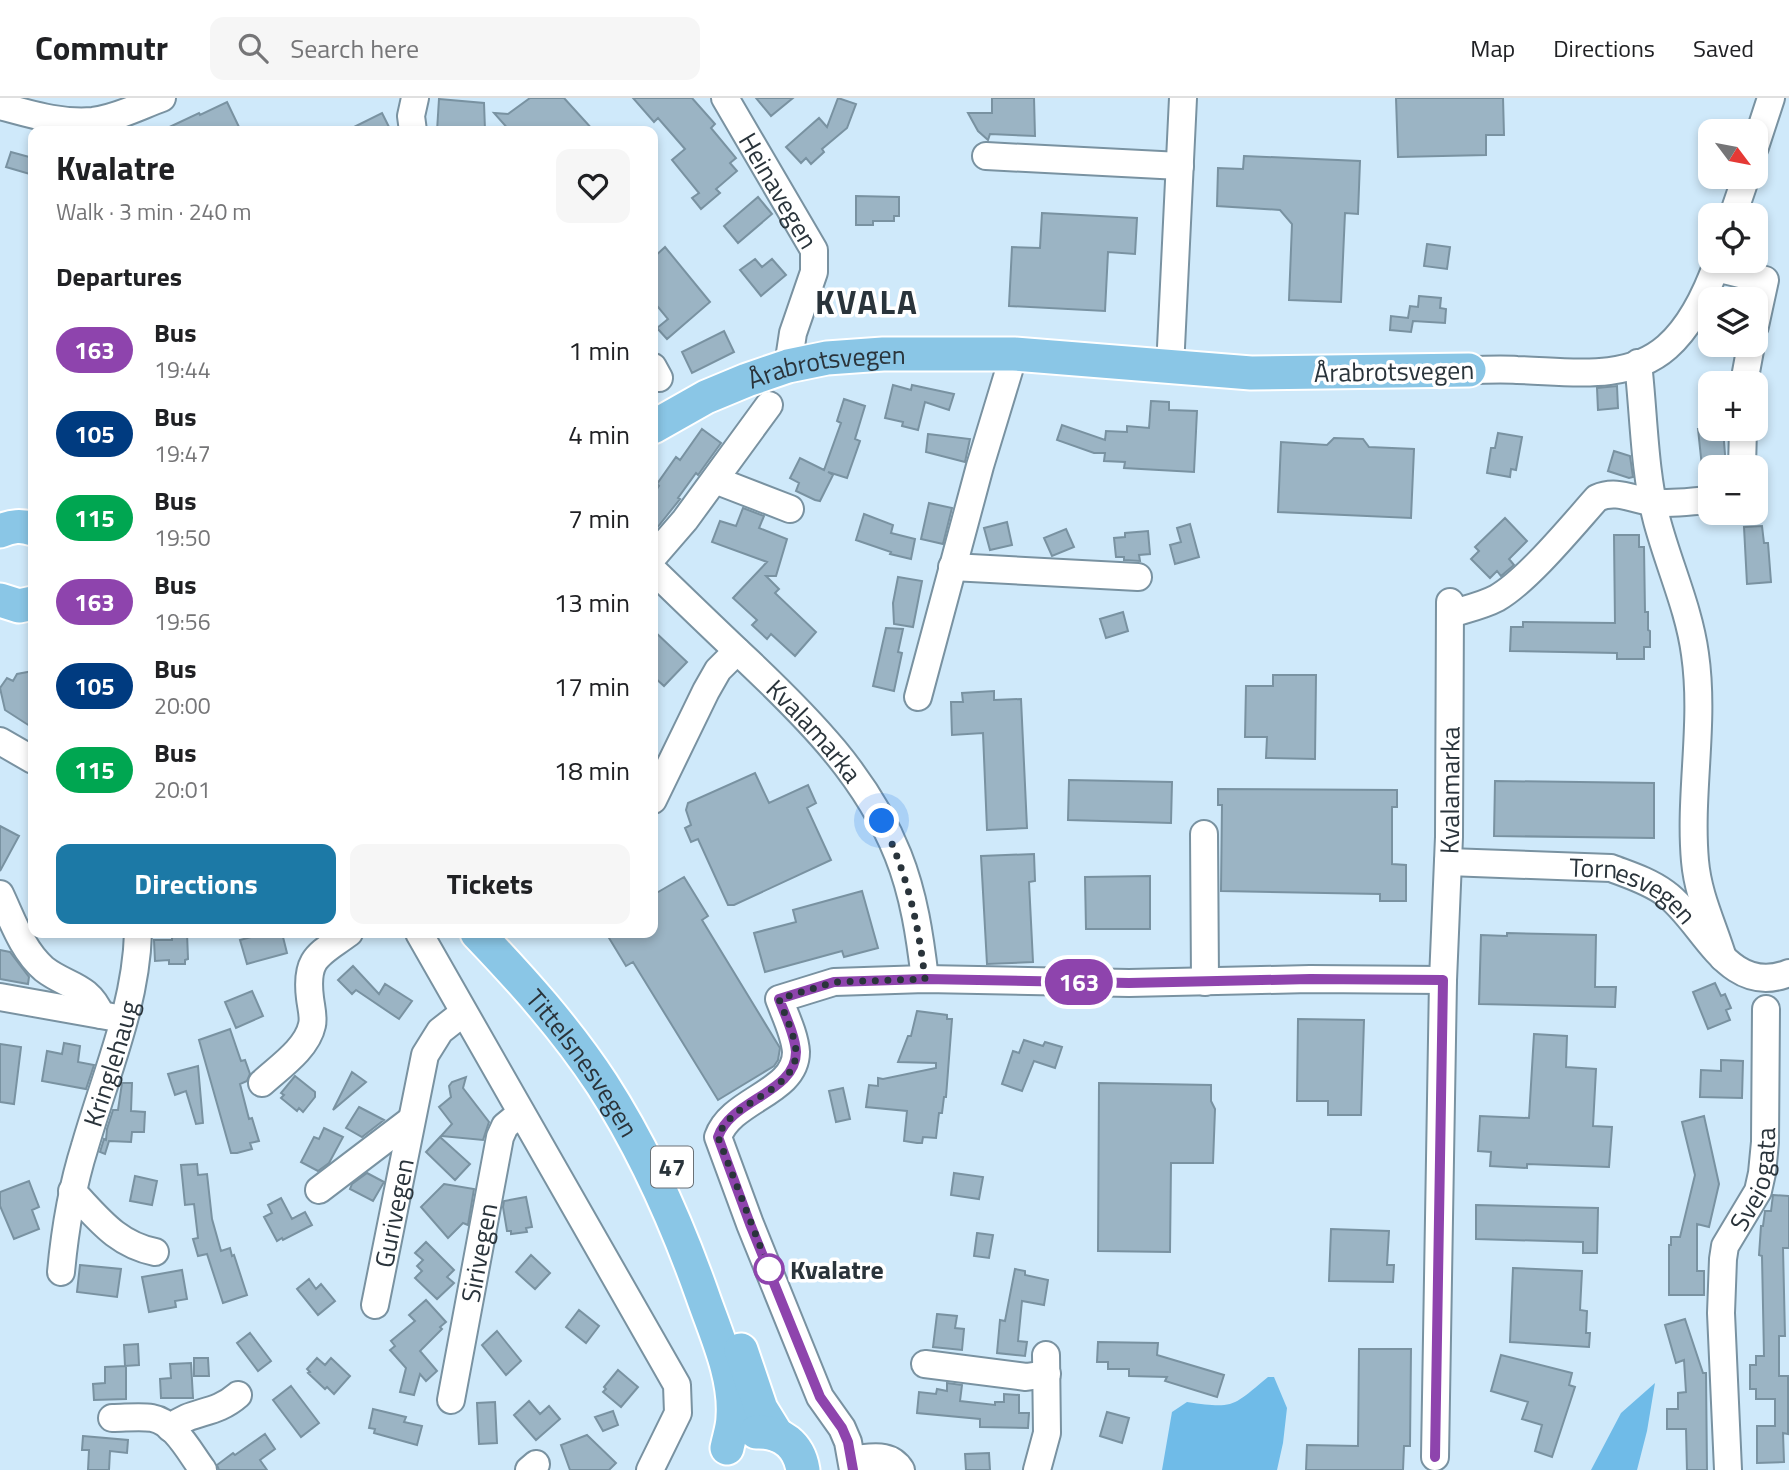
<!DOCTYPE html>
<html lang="en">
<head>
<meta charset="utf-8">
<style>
  :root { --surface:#fff; --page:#f6f6f6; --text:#202124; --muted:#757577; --line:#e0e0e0; --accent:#1c79a6 }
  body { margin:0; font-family:"Titillium Web",sans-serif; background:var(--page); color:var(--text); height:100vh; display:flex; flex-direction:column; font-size:26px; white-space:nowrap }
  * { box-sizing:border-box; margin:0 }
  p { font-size:23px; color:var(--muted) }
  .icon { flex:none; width:38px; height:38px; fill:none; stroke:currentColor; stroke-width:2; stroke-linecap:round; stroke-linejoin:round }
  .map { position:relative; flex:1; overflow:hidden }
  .sheet { position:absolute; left:28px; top:28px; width:630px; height:812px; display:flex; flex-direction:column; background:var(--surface); border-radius:14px; box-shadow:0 4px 10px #0003 }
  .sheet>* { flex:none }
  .badge { padding:0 14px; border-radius:23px; font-size:24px; line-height:46px }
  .needle { width:46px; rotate:122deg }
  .fabs { position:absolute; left:1698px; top:21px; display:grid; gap:14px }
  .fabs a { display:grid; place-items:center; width:70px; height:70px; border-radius:14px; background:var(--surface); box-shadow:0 4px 10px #0003; font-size:35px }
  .you { position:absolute; width:35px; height:35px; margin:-18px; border:5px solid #fff; border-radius:50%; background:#1a73e8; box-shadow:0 0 0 10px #1a73e833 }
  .map>.badge { position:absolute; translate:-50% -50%; box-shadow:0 0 0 4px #fff }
  h2 { padding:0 28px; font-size:26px; line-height:63px }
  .round { display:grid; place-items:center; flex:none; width:74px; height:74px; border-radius:14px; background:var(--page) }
  .overview { display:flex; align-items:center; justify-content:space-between; height:119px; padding:0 28px }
  h1 { font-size:33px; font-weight:700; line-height:52px }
  .primary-button { display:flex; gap:14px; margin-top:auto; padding:14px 28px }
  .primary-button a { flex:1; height:80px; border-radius:14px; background:var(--accent); color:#fff; font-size:28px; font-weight:700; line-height:80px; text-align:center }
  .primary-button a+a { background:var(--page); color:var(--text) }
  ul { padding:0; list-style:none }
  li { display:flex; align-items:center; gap:21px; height:84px; padding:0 28px }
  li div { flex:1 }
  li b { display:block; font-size:26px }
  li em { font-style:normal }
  li .badge { min-width:77px; font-weight:700; text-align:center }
  header { display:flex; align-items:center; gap:42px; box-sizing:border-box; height:98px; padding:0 35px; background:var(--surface); border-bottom:2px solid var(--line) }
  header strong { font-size:33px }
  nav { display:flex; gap:38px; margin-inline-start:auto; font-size:24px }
  .search { width:490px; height:63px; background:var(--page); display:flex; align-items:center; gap:18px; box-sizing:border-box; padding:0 24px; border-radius:14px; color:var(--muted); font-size:26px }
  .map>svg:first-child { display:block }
  .green { fill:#6fbbe8 }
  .building { fill:#9bb4c4; stroke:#7992a1; stroke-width:2 }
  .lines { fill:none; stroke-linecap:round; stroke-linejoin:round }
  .minor-casing { stroke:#7992a1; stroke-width:30 }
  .major-casing { stroke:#fff; stroke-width:37 }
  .minor { stroke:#fff; stroke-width:26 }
  .major { stroke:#8ac6e6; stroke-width:33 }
  .line-casing { stroke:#fff; stroke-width:16 }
  .line { stroke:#8e44ad; stroke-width:10 }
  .walk { stroke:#2a343b; stroke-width:7; stroke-dasharray:0 12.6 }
  .stop-dot { fill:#fff; stroke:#8e44ad; stroke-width:3.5 }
  .labels { text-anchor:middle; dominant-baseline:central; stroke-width:7; stroke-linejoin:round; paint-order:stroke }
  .shield { fill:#fff; stroke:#6a7176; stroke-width:2 }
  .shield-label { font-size:24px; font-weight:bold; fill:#2a343b }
  .street-label { font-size:26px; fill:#2a343b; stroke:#fff }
  .stop-label { font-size:26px; font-weight:bold; fill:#2a343b; stroke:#fff; text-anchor:start }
  .district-label { font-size:33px; font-weight:bold; letter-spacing:2px; fill:#2a343b; stroke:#fff }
</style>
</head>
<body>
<header>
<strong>Commutr</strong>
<div class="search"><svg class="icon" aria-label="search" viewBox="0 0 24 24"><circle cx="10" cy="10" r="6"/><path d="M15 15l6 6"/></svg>Search here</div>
<nav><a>Map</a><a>Directions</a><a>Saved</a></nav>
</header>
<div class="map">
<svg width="1789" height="1372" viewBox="0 0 1789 1372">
  <rect width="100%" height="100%" fill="#cfe9fa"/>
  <path class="green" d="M1268,1279H1274L1287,1310L1283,1345L1277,1372H1162L1172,1314L1187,1304C1234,1311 1232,1309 1268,1279Z
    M1655,1285L1647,1333L1637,1372H1591L1621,1315Z"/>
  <path class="building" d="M530,0H564L594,33H510L494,15L508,16Z
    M633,0H692L715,26L711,30L736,60L730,65L737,73L716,91L720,95L701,111L692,100L699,95L672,62L685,51L658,20L654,24Z
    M756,0H793L771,18Z
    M838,0L856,6L847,30L822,51L824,54L811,66L806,60L801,65L786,49L819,20L827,29Z
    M992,0H1034L1035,38L990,36L988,42L978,33L968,15H992Z
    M1396,0H1503L1504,37H1486V57L1398,59Z
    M439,1L484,5L485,32L437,33Z
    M227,4L239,29L230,33H161L199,15L200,17Z
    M382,15L391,33H346Z
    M11,54L33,60V77L6,69Z
    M1244,58L1360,63L1358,116L1345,115L1341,204L1289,202L1292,126L1280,112L1217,108L1218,70L1243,71Z
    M856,98L899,99V118H894V123H873V127H856Z
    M758,99L772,116L738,145L724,128Z
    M1042,115L1137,120L1135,156L1108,154L1105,213L1009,208L1012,149L1040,150Z
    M1427,146L1450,149L1447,171L1424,168Z
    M665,149L710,204L667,241L657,230L668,221L653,203V160Z
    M755,161L762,169L772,161L786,177L761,198L740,172Z
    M1419,198L1441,200L1440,210L1446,211L1445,225L1413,223L1411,234L1390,232L1391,218L1408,220L1410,208L1418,209Z
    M724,233L734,254L692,275L682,254Z
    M893,287L911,292L912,287L954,296L949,312L925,304L918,332L902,328L903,324L885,320Z
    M1617,288L1618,310L1598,312L1597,290Z
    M844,301L865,308L855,341L860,343L847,380L828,374L833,377L820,403L815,402L796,393L799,385L790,380L800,360L824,372L841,325L837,323Z
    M1151,303L1169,304V312L1197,313L1194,374L1124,370L1125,364L1104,363L1105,355H1094L1057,342L1062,327L1105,342L1106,333L1127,334V328L1149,330Z
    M702,331L721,345L698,377L696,375L678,400L680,401L653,435V397L659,388L657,386L676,359L680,362Z
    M1698,331H1723L1726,369H1702Z
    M1498,335L1522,339L1516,372L1511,371L1510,379L1487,375L1491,350H1495Z
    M928,336L970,341L965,364L926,354Z
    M1334,340L1363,341L1369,349L1414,351L1411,420L1278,414L1281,344L1327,347Z
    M1614,353L1630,358L1633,379L1629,380L1608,373Z
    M929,405L952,410L943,446L921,441Z
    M743,410L764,418L759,430L787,441L776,478H766L779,491L775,495L816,534L795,558L771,536L767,541L752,527L757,522L733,500L767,464L712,444L720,423L736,428Z
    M864,416L893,427L891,435L915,441L911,461L890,456L891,454L856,442Z
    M1505,420L1527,443L1509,461L1514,467L1501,478L1497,473L1490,480L1471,461L1479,453L1475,449Z
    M1007,424L1012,447L990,452L984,430Z
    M1190,426L1199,459L1175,466L1170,447L1181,444L1177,430Z
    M1762,428L1764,445H1768L1771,484L1747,486L1744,429Z
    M1066,431L1074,449L1052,458L1044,440Z
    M1148,433L1150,456L1139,457L1140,463L1124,462V459H1116L1114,440L1125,439V435Z
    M1614,437H1639V449H1644L1645,514H1648V532L1650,533V549H1644V561H1617V555L1510,553L1511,529H1523V524L1615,525Z
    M898,479L922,483L913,529L894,526L893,505Z
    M1123,514L1128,533L1106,540L1100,521Z
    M886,530L903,531L898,554L902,555L894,593L873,588Z
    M653,532L687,564L664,588L653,578Z
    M33,573V630L5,612L0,590L7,580L13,583L17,576Z
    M1273,577H1316L1315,661L1266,660L1267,639H1245L1246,588H1273Z
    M994,593V602L1021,601L1027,730L987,732L983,635L952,637L951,604H963L962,595Z
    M755,675L769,705L808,687L816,705L807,710L831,762L734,807H728L698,741L691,744L685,730L691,727L686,712L688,705Z
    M1069,682L1172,684L1171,725L1068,722Z
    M1495,683L1654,685V740L1494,738Z
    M1218,691L1397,692V709H1392V766L1406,767V803H1380V796L1221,793L1222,707H1218Z
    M0,728L19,738L0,773Z
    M1034,756L1035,783L1029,784L1033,864L987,866L981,758Z
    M1150,778V831H1086L1085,779Z
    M684,779L708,818L702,822L780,950L778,962L774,968L718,1002L633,864L626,868L606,835H653V797Z
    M862,793L878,850L844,859L842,853L765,874L754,835L796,824L793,812Z
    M187,835L188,861L185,862V866H169V862L155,863L154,842H172V836Z
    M266,835H282L287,855L247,866L240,842Z
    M1507,835L1596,837L1595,889H1616L1615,909L1479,906L1481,837L1507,838Z
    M0,852L10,854L29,879L28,886L0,881Z
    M353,868L379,896L385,886L412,903L399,921L356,892L352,896L338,882Z
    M1715,885L1721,898L1725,896L1731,910L1726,912L1730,922L1708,931L1693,894Z
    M252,893L263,918L236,930L225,904Z
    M917,913L947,917V921H952L946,999H944L942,1015H939L936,1040L923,1039L922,1045H917L904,1043L907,1013L866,1009L869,987L878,988V980L883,981L936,970V965L898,964L908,938H911Z
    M1298,921L1364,922L1361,1017H1328V1003H1297Z
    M230,931L241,963L245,962L250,976L247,983L240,986L249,1021L252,1020L259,1043L250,1045L252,1051L237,1055H231L199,942Z
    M1534,936L1567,938L1566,969L1596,971L1593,1028L1612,1029L1609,1069L1527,1066V1070L1490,1068L1491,1054L1478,1053L1480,1018L1529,1020Z
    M1024,942L1043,948L1045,944L1062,949L1055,970L1034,963L1022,993L1002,986L1013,953L1019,955Z
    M64,945L80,948L78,964L94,967L86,991L42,983L47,953L62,956Z
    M0,946L21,949L14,1006L0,1004Z
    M1721,962L1743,963L1742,1000L1700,999L1701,972L1721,973Z
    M198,968L203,1025L196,1026L186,993L175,997L168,976Z
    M352,974L366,984L333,1012Z
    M295,978L315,994V999L303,1014L299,1010L297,1013L281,1000L284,997L281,995Z
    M466,979L463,990L489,1024L483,1042L441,1038L452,1026L439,1009L451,999L449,988L452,984Z
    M122,985H132L131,1013L145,1014L144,1034H132L131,1044L109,1043L105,1056L100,1054L104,1041L106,1042L107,1031L113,1012H118Z
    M1099,985L1211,987V1003L1215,1011L1213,1065H1171L1170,1154L1098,1153Z
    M843,990L850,1021L836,1024L829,993Z
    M359,1009L384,1022L362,1039L346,1030Z
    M1704,1018L1719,1086L1709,1129L1697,1126V1173H1704V1197H1669V1147H1671V1139H1680L1695,1077L1682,1024Z
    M324,1030L343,1039L329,1065L318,1073L301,1064L314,1039L319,1041Z
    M440,1039L470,1066L455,1082L426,1054Z
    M197,1066L198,1077L207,1076L212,1121L221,1153L230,1150L232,1158L234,1157L247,1197L223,1205L207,1156L198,1158L193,1141L198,1140L194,1106L185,1107L181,1067Z
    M367,1075L384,1084L373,1103L350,1091L352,1086Z
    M954,1075L983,1079L979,1101L951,1097Z
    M135,1078L157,1083L152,1107L130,1103Z
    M29,1083L39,1109L32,1112L39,1131L14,1141L0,1108V1094Z
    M444,1086L474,1091L468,1127L463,1125L448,1140L421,1109Z
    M1773,1097L1789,1098V1150H1783L1785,1238H1779V1278H1788V1336L1783,1335L1784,1364L1757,1365V1328H1775V1301H1756V1291H1750V1267H1756V1258H1764L1762,1158L1759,1157L1761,1128H1763L1765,1113H1771Z
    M526,1099L532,1129L526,1130L527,1134L511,1136V1133H507L503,1109L504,1103Z
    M281,1100L292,1121L305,1114L312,1127L283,1142L282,1140L277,1143L264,1119L272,1115L268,1107Z
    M1476,1107L1598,1110L1597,1155H1583V1144L1476,1141Z
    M1331,1131L1389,1133L1387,1167H1394L1393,1184L1329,1183Z
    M977,1135L993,1137L989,1160L974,1158Z
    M426,1144L454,1172L447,1179L454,1185L437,1201L415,1180L422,1173L417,1168L423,1162L415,1155Z
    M531,1157L550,1175L535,1191L516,1174Z
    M80,1167L121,1171L117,1199L77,1194Z
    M1513,1170L1582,1173L1580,1212L1587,1213L1586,1235H1590L1589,1249L1510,1244Z
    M1015,1171L1025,1173V1177L1048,1182L1044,1207L1022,1203L1018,1243L1027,1244L1025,1258L997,1255L1000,1222L1005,1223Z
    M182,1172L187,1201L175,1203L176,1209L149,1214L142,1179Z
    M309,1181L316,1191L321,1186L335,1203L318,1217L297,1191Z
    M426,1202L446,1224L440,1229L442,1231L420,1253L437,1273L426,1283L420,1276L414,1297L400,1294L406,1270L390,1252L395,1248L391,1243L415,1223L409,1217Z
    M579,1212L599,1228L586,1245L566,1229Z
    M937,1216L957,1218L955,1230L964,1231L962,1252L933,1249Z
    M1685,1221L1703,1275H1706L1707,1372H1687L1686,1331H1667V1311H1678V1295L1686,1294L1684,1262L1676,1265L1665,1227Z
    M497,1233L521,1263L506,1277L482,1247Z
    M250,1235L271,1263L258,1273L237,1245Z
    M1098,1244L1158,1245L1157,1257L1224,1277L1217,1299L1165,1283L1167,1279L1129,1278V1271H1108V1264H1097Z
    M138,1246L139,1267L125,1268L124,1247Z
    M1359,1251H1411L1410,1348H1404L1403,1372H1306L1307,1347L1358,1348Z
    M1501,1257L1572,1275L1569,1287L1575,1289L1552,1359L1535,1353L1542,1327L1522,1321L1528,1304L1491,1293Z
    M194,1260H208L209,1278H194Z
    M317,1260L325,1267L331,1260L350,1278L334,1296L327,1289L325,1291L308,1275L310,1274L307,1271Z
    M191,1265L193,1300H161L160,1281L171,1280L170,1266Z
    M126,1268V1301L94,1302L93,1286L105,1285V1269Z
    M618,1272L638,1289L621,1309L603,1294L606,1291L604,1289Z
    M947,1285L962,1287L960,1303L995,1307V1304H1004V1296L1019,1297V1315H1029L1028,1330L980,1329V1321L917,1315L919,1294L936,1296L937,1291L947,1293Z
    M291,1288L319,1325L301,1339L273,1302Z
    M529,1303L540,1316L549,1308L560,1321L536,1342L514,1317Z
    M495,1304L497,1345L479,1346L477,1305Z
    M373,1311L406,1319L404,1324L422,1328L417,1347L374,1335L375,1331L369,1330Z
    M613,1313L618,1327L603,1333L595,1319Z
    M1107,1314L1129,1320L1122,1345L1100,1338Z
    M265,1336L275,1351L260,1362L267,1372H219L217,1367L233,1355L235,1357Z
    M587,1337L616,1365L609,1372H570L561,1347Z
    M83,1338L128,1342L127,1355L110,1353L109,1372H88L89,1352H82Z
    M989,1355L990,1372H966L965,1356Z"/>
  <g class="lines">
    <g class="minor-casing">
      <g id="minor">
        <path id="s1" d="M725,0L814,152V174L793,235L788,268"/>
        <path d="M0,8C30,16 61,26 93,23C117,20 140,8 162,0"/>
        <path d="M413,33L411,18L415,0"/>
        <path d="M1755,49L1771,0"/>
        <path d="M986,58L1180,68"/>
        <path d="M1733,117L1746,79"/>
        <path d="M1716,170L1765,182L1755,228"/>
        <path d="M1638,265C1644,317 1644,373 1657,423C1669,468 1689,511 1695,556C1705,625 1689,695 1695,763C1698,798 1713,827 1723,860"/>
        <path d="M653,269L659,280"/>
        <path d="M1170,270L1183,0"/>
        <path d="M1469,272C1485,272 1501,271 1517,272C1566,273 1626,285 1667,249C1692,227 1707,194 1718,163"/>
        <path d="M1744,285L1751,247"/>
        <path d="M1742,369L1743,331"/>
        <path d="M715,382L790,411"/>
        <path d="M653,459L685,422L769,307"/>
        <path d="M952,469L1138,479"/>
        <path id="s2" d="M653,472C685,503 717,534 749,564C809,621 867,679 898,757C914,797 920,839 925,881"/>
        <path d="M1450,516C1466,511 1482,508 1497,500C1528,482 1572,428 1597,400C1617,391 1633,402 1652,404C1671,407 1691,403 1710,402"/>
        <path d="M918,599L980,368L1014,256"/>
        <path d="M0,643L33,662"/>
        <path d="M653,702L706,593L718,572L737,553"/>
        <path d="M1204,736L1205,884"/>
        <path id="s3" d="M1448,764L1611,770C1629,777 1649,783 1665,795C1704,823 1727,900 1789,875"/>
        <path d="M0,796C12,821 22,852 44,871C67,889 88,886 101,917"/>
        <path d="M419,835L677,1287L678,1315L650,1372"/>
        <path d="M0,899L112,919"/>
        <path d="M262,985C278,970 307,951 312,927C314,919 311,909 310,900C305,859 319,857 349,835"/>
        <path d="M319,1092L411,1022"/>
        <path d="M72,1093C98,1120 116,1146 155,1154"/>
        <path id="s4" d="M61,1174C65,1131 72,1089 85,1048C105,978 136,908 138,835"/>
        <path id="s5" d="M375,1207L425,957L440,933L463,915"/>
        <path d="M925,1266L1026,1279L1047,1276"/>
        <path id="s6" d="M451,1302L500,1039L505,1028L521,1015"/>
        <path d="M112,1320C125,1320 140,1318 152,1320C175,1324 190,1355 203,1372"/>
        <path d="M170,1330C193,1311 214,1318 238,1297"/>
        <path id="s7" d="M1435,1359L1443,882L1449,739L1450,504"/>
        <path d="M852,1361C871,1360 890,1354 901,1372"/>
        <path d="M529,1372L536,1366"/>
        <path d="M853,1372L848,1344L842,1330L820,1299L750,1126L718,1039C731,1001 796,995 796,954C795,937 785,917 779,901L834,884L925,881L1129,885L1310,881L1443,882"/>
        <path d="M1037,1372L1047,1335L1046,1257"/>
        <path id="s8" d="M1728,1372L1721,1215L1723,1161L1725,1148L1758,1093L1762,1075L1765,1044L1766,911"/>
      </g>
    </g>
    <g class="major-casing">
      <g id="major">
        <path id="s9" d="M653,329L706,299L747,282L788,268L827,260L883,256H1014L1251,275L1469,272"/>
        <path d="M0,433C12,428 21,427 33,431"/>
        <path d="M0,502L19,508L33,505"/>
        <path id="s10" d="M477,835C522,882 566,931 602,986C644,1051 676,1123 702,1196C715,1234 736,1278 733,1319C733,1329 729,1340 727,1350"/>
        <path d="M741,1252L761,1311L777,1337"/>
        <path d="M756,1334C781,1333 799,1347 803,1372"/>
      </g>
    </g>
    <use href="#minor" class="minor"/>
    <use href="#major" class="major"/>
  </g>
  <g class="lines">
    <g class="line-casing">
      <path id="line" d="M853,1372L848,1344L842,1330L820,1299L750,1126L718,1039C731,1001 796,995 796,954C795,937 785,917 779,901L834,884L925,881L1129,885L1310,881L1443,882L1435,1359"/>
    </g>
    <use href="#line" class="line"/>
    <path class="walk" d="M769,1171L718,1039C731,1001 796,995 796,954C795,937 785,917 779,901L834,884L925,881C918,823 907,776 882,723"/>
  </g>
  <circle class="stop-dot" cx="769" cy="1171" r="14"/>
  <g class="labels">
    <rect class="shield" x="651" y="1048.5" width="42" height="41" rx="5"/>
    <g class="shield-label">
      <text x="672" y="1069">47</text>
    </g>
    <g class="street-label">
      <text stroke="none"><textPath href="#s1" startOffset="107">Heinavegen</textPath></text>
      <text stroke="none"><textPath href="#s9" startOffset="187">Årabrotsvegen</textPath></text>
      <text transform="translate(1394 273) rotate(-1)">Årabrotsvegen</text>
      <text stroke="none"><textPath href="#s2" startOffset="228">Kvalamarka</textPath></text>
      <text stroke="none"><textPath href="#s7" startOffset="667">Kvalamarka</textPath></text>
      <text stroke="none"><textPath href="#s3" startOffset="191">Tornesvegen</textPath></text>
      <text stroke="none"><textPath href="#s4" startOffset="215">Kringlehaug</textPath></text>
      <text stroke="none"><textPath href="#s10" startOffset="168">Tittelsnesvegen</textPath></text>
      <text stroke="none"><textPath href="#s8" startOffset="299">Sveiogata</textPath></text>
      <text stroke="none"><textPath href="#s5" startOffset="94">Gurivegen</textPath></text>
      <text stroke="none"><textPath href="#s6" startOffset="150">Sirivegen</textPath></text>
    </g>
    <g class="stop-label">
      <text x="790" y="1171">Kvalatre</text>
    </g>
    <g class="district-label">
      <text x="867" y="204">KVALA</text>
    </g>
  </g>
</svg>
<div class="fabs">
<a><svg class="needle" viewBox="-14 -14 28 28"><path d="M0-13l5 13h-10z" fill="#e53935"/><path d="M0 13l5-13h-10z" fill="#757577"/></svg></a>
<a><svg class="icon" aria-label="locate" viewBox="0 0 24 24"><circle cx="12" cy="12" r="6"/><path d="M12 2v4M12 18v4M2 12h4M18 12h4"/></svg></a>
<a><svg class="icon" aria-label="layers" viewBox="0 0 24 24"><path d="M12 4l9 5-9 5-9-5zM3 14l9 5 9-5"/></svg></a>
<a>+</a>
<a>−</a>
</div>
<div class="you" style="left:882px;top:723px"></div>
<b class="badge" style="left:1079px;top:884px;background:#8e44ad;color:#fff">163</b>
<section class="sheet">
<div class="overview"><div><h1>Kvalatre</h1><p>Walk · 3 min · 240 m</p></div><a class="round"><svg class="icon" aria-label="heart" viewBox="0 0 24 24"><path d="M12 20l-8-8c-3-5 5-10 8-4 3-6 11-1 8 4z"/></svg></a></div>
<h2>Departures</h2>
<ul>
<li><span class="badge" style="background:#8e44ad;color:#fff">163</span><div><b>Bus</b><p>19:44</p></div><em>1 min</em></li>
<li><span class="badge" style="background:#003b80;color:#fff">105</span><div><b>Bus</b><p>19:47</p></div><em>4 min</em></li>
<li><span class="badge" style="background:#00a651;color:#fff">115</span><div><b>Bus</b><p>19:50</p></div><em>7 min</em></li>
<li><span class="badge" style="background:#8e44ad;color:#fff">163</span><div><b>Bus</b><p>19:56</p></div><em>13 min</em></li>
<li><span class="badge" style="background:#003b80;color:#fff">105</span><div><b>Bus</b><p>20:00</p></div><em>17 min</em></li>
<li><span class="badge" style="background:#00a651;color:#fff">115</span><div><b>Bus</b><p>20:01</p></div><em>18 min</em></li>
</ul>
<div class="primary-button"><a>Directions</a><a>Tickets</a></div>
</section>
</div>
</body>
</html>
